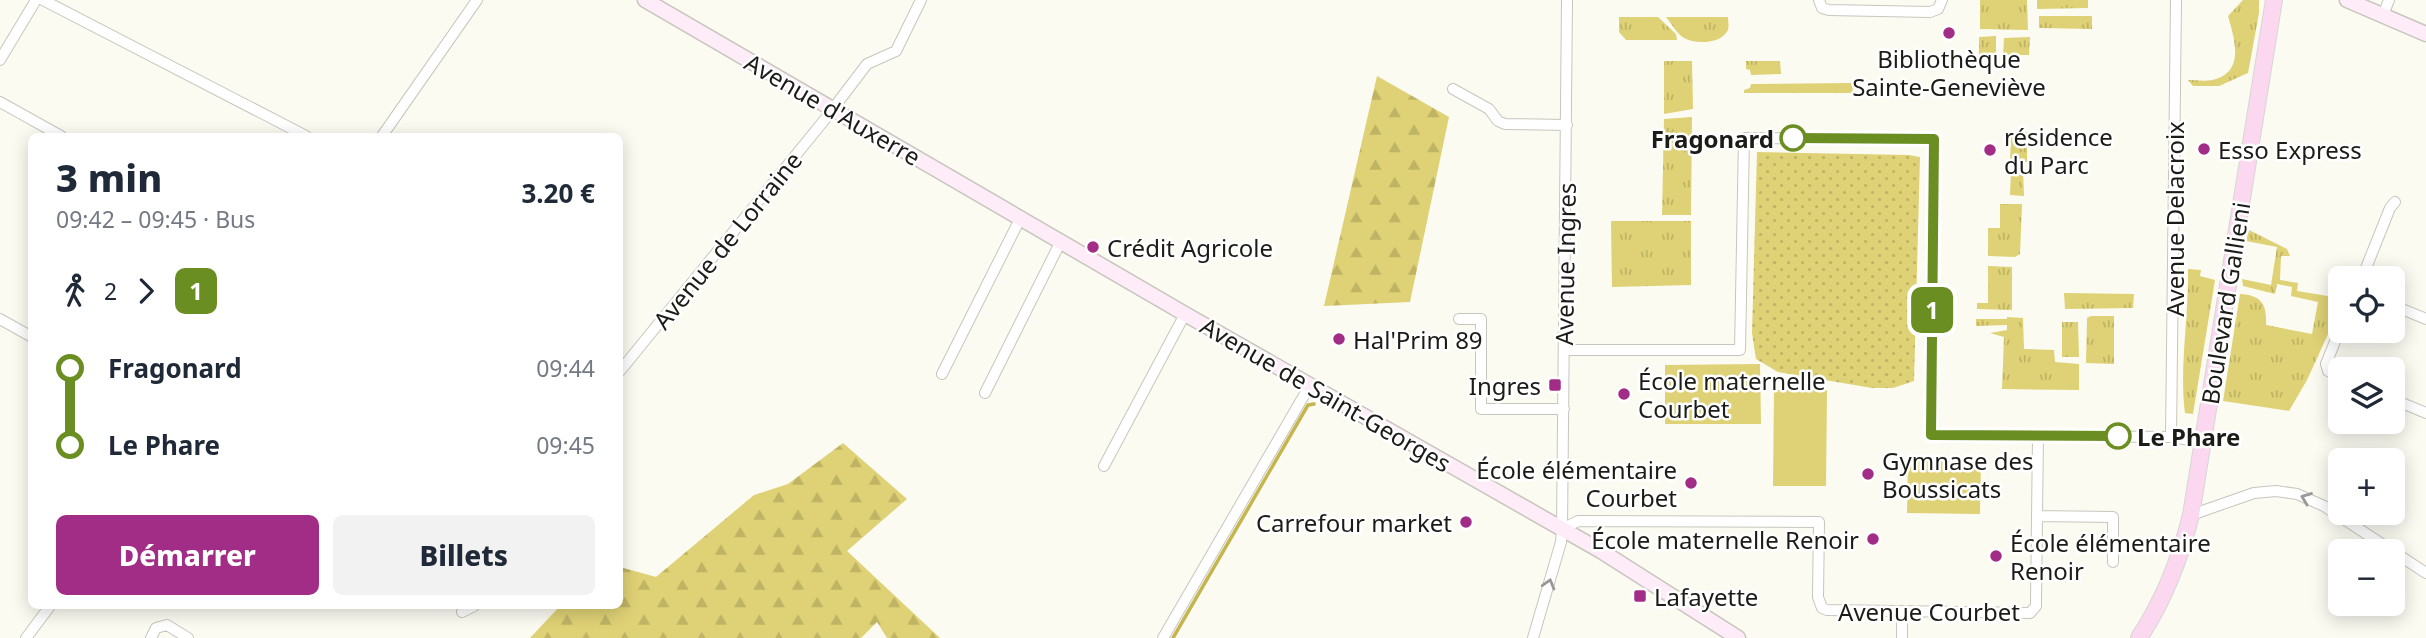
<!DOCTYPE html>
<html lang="fr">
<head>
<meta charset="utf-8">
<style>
  :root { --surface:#fff; --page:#f2f2f3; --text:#1f2937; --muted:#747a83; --accent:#a22d86 }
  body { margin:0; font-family:"Noto Sans",sans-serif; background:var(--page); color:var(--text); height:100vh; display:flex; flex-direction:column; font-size:26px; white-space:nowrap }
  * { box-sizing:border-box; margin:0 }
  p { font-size:23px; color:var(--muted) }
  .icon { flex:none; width:38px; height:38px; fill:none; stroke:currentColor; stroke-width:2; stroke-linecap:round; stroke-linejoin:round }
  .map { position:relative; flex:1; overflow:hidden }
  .side { position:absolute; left:28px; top:133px; width:595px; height:476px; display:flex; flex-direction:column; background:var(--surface); border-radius:10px; box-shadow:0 4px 18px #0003 }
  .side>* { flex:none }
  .badge { padding:0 14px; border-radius:10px; font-size:24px; line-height:46px }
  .fabs { position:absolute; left:2328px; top:266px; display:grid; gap:14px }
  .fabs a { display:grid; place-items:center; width:77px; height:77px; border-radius:10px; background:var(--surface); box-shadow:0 4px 18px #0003; font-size:35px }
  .map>.badge { position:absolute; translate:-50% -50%; box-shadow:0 0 0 4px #fff }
  .legs { display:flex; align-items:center; gap:10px; height:77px; padding:0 28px; font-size:23px }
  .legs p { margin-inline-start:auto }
  .overview { display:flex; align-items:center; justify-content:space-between; height:119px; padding:0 28px }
  h1 { font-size:38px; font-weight:800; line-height:52px }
  .action { display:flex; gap:14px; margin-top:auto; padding:14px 28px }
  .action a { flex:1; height:80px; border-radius:10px; background:var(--accent); color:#fff; font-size:28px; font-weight:800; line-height:80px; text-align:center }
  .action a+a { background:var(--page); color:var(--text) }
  ul { padding:0 28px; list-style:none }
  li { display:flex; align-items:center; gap:24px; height:77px; font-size:26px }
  li i { display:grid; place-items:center; width:10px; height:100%; margin:0 9px; background:currentColor }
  li i::after { content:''; width:18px; height:18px; margin:-9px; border:5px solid; border-radius:50%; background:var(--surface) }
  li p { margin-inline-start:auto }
  li:first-child i { background:linear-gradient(#0000 50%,currentColor 0) }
  li:last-child i { background:linear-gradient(currentColor 50%,#0000 0) }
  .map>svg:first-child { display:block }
  .grass { fill:url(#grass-tufts) }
  .forest { fill:url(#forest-firs) }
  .park { fill:url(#park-dots) }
  .garden { fill:#dfd175 }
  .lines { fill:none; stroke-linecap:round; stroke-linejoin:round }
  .stream { stroke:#c5b54e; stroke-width:3.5 }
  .street-casing { stroke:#c7c6bd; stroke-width:12 }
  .secondary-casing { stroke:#c7c6bd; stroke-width:17 }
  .primary-casing { stroke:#d6d6d5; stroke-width:18 }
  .street { stroke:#fff; stroke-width:10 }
  .secondary { stroke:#feecf8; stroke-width:14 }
  .primary { stroke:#fcd8f0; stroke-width:16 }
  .oneway { stroke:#989897 }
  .line-1-casing { stroke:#fff; stroke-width:16 }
  .line-1 { stroke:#6b8e23; stroke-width:10 }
  .poi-dot { fill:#a22d86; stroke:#fff; stroke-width:2.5 }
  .stop-1-dot { fill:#fff; stroke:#6b8e23; stroke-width:3.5 }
  .labels { text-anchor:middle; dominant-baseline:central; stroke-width:5; stroke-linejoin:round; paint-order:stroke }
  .poi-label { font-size:24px; fill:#1b1b18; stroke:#fff; text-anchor:start }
  .street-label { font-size:24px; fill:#1b1b18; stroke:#fff }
  .stop-label { font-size:24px; font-weight:bold; fill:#1b1b18; stroke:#fff; text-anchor:end }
</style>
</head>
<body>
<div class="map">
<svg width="2426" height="638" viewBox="0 0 2426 638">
  <defs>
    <pattern id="grass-tufts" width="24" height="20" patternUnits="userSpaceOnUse" patternTransform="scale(1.75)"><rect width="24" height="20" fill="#dfd175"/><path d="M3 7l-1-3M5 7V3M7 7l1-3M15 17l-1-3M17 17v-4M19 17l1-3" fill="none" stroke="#bfb364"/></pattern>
    <pattern id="forest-firs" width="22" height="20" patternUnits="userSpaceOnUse" patternTransform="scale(1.75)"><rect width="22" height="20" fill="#dfd175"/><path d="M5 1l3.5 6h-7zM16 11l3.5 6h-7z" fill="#bfb364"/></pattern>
    <pattern id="park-dots" width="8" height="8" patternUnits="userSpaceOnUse" patternTransform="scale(1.75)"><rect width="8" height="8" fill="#dfd175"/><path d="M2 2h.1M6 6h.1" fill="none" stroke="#bfb364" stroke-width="1.8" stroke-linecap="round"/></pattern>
  </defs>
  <rect width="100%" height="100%" fill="#fcfbf2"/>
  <path class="grass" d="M1980,0H2027L2028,30L1980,29Z
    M2037,0H2088V8L2037,9Z
    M2243,0H2259V13L2248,73L2219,86H2193L2188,80C2197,80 2208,82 2216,79C2245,70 2234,37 2228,16Z
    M2039,16H2092V29L2039,28Z
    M1619,17H1658L1676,34L1677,40H1626L1619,32Z
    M1666,17H1728C1728,22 1730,29 1726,33C1718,44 1695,44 1684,38C1677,34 1671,23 1666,17Z
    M1996,36V55L1979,56V37Z
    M2030,37L2029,55H2003L2004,38Z
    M1664,61H1692L1693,109L1664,114Z
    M1746,61H1780L1781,74L1751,75L1750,70L1746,69Z
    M1852,83L1853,93H1744V90L1750,88L1751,84Z
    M1692,117L1691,215H1662L1664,119Z
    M2011,132H2027V162H2010Z
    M2011,170H2023L2024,196L2010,195Z
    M2000,204H2022L2020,254L2015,257L1988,256V228H2000Z
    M1611,221H1691V285L1612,287Z
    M2249,230L2287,249L2290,256H2281L2280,280L2298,283L2297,291L2340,298V308L2307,380L2289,411L2223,401L2240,294C2262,295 2267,305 2266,325L2312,334L2318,302L2291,296L2292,287L2277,284L2275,294L2243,286L2242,279L2271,285L2277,247L2246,241Z
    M1988,266L2012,267V310L1977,309V303H1988Z
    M2188,269L2201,270L2200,276L2215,280L2193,414L2185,413C2179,369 2189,315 2188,269Z
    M2064,293L2134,294L2133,308L2065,309Z
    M2091,316H2114V364L2086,363L2087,318Z
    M2007,317L2023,318L2024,349L2054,350L2055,362L2079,364V390L2002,389L2004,337L1990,333L2007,330V325L1976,326V319H2007Z
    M2062,322H2078L2079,357H2062Z"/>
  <path class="forest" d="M1377,76L1449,117L1410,302L1324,306Z
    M843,443L907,499L847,551L940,638H887L877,622L861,638H530L560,606H620V567L656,577L754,495L788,484Z"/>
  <path class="park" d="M1757,152L1909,155L1920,157L1914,381L1893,388H1872L1778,372L1756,359L1752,333Z"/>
  <path class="garden" d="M1760,364L1761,424H1665V365Z
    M1774,390H1827L1826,486H1773Z
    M1908,458L1981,459L1980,514L1907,513Z"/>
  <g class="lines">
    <path class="stream" d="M1173,638L1308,405L1314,404"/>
    <g class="street-casing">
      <path id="street" d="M43,0L306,136
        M1819,0L1822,8L1829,10L1930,12L1938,9L1942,0
        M2383,15L2389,0
        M0,60L36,0
        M1453,89L1489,109L1498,121L1505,124L1567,125
        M0,102L61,136
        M382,136L477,0
        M2362,278L2390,208L2395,202
        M2392,305L2426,319
        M0,319L32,337
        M1459,319H1481V409H1564
        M2340,329L2326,364L2328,371L2340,377
        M1564,350H1740L1744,138L1934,139L1931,435L2171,437L2203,442
        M620,371L826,118L867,64L896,51L921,0
        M942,374L1021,217
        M985,393L1061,241
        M2392,399L2426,413
        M2171,437L2176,0
        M1104,466L1185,314
        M2191,515L2254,493L2276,491L2297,494L2324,506L2426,573
        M2037,516L2113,517V562
        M1562,529L1578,521L1819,522L1818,597L1822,608L1827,610L2030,613L2036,606V601L2038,436
        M462,612L474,606
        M26,638L50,606
        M151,638L156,628L167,625L188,638
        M1163,638L1310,385
        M1533,638L1561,542L1562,529L1567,0
        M1902,638V612"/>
    </g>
    <g class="secondary-casing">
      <path id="secondary" d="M645,0L1185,314L1601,551L1738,638
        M2347,0L2426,34"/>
    </g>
    <g class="primary-casing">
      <path id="primary" d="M2139,638C2164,600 2180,559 2191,515L2274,0"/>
    </g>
    <use href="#street" class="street"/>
    <use href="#secondary" class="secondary"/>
    <use href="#primary" class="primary"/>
  </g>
  <defs><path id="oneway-chevron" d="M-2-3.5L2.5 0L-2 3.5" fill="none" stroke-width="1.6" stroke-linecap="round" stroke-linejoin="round" transform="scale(1.75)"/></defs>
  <g class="oneway">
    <use href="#oneway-chevron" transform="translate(2306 498) rotate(-159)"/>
    <use href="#oneway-chevron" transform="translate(1549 584) rotate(-74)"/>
  </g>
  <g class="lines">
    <g class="line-1-casing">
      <path id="line-1" d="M1793,138L1934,139L1931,435L2118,436"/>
    </g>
    <use href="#line-1" class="line-1"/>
  </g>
  <g class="poi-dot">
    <circle cx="1949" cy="33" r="7"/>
    <circle cx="2204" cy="149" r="7"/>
    <circle cx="1990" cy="150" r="7"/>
    <circle cx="1093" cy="247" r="7"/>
    <circle cx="1339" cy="339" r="7"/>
    <rect x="1548" y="378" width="14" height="14" rx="3.5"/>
    <circle cx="1624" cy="394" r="7"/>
    <circle cx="1868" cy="474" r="7"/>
    <circle cx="1691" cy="483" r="7"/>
    <circle cx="1466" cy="522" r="7"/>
    <circle cx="1873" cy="539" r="7"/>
    <circle cx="1996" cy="556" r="7"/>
    <rect x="1633" y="589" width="14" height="14" rx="3.5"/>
  </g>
  <g class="stop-1-dot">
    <circle cx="1793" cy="138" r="12"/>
    <circle cx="2118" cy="436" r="12"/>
  </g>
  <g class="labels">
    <g class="poi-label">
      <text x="1949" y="58" text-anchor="middle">Bibliothèque<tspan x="1949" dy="28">Sainte-Geneviève</tspan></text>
      <text x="2004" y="136">résidence<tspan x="2004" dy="28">du Parc</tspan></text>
      <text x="2218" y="149">Esso Express</text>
      <text x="1107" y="247">Crédit Agricole</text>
      <text x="1353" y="339">Hal'Prim 89</text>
      <text x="1638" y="380">École maternelle<tspan x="1638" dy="28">Courbet</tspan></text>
      <text x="1541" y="385" text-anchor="end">Ingres</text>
      <text x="1882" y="460">Gymnase des<tspan x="1882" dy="28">Boussicats</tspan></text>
      <text x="1677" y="469" text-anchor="end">École élémentaire<tspan x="1677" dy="28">Courbet</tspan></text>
      <text x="1452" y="522" text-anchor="end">Carrefour market</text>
      <text x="1859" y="539" text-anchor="end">École maternelle Renoir</text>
      <text x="2010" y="542">École élémentaire<tspan x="2010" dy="28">Renoir</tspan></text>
      <text x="1654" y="596">Lafayette</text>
    </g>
    <g class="street-label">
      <text transform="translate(833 109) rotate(30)">Avenue d'Auxerre</text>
      <text transform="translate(2174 219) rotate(-90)">Avenue Delacroix</text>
      <text transform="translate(727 240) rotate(-51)">Avenue de Lorraine</text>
      <text transform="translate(1565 264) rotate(-89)">Avenue Ingres</text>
      <text transform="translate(2225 303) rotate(-81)">Boulevard Gallieni</text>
      <text transform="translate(1326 394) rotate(30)">Avenue de Saint-Georges</text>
      <text x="1929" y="611">Avenue Courbet</text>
    </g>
    <g class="stop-label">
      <text x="1774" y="138">Fragonard</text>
      <text x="2137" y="436" text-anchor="start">Le Phare</text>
    </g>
  </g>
</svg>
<div class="fabs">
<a><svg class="icon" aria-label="locate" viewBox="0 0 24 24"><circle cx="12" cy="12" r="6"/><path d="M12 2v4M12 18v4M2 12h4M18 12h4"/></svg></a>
<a><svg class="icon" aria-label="layers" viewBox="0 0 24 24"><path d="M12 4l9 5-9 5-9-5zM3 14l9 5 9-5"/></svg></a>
<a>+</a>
<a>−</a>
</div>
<b class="badge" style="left:1932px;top:310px;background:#6b8e23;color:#fff">1</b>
<section class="side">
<div class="overview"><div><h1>3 min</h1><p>09:42 – 09:45 · Bus</p></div><b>3.20 €</b></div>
<div class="legs"><svg class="icon" aria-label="walk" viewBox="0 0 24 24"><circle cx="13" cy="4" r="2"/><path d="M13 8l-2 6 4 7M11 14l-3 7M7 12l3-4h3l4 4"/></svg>2<svg class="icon" aria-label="forward" viewBox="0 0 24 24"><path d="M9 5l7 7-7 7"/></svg><b class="badge" style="background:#6b8e23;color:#fff">1</b></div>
<ul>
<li><i style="color:#6b8e23"></i><b>Fragonard</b><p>09:44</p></li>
<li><i style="color:#6b8e23"></i><b>Le Phare</b><p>09:45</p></li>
</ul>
<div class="action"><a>Démarrer</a><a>Billets</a></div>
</section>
</div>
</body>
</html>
